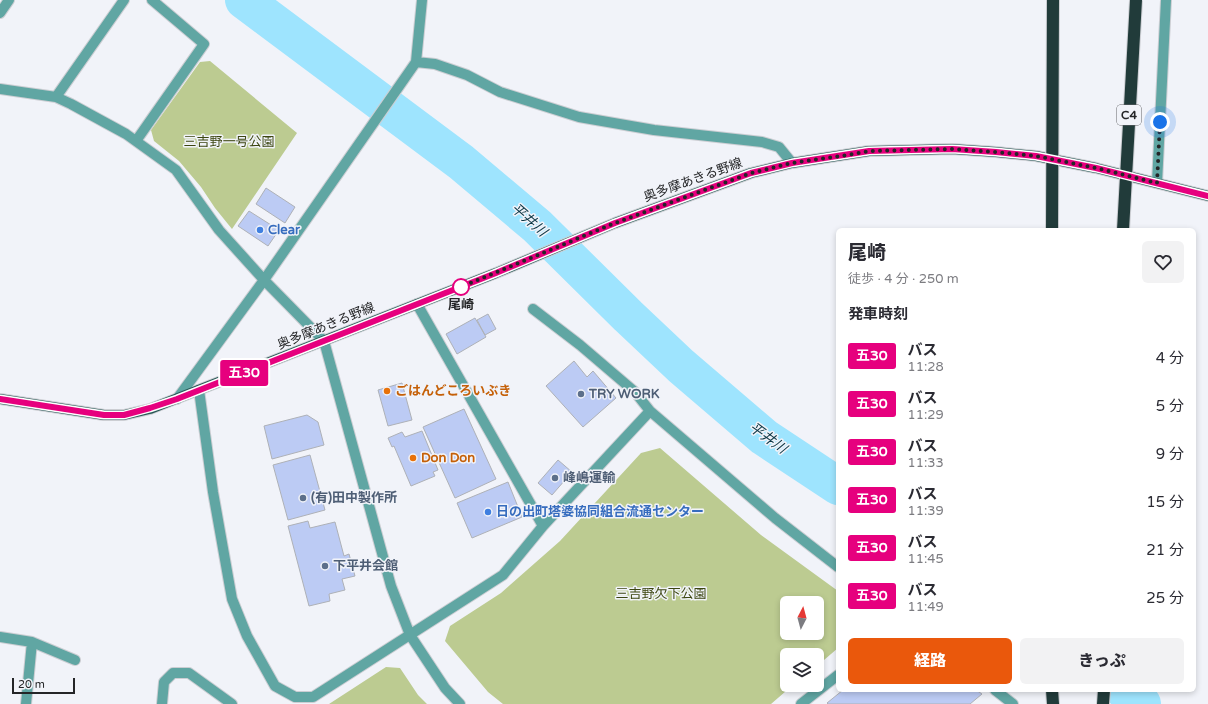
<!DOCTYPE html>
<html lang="ja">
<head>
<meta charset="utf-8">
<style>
  :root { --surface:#fff; --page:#f2f2f3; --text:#2b2b33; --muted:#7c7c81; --accent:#ea580c }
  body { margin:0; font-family:"Varela Round","Noto Sans JP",sans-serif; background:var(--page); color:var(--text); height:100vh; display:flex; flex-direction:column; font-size:15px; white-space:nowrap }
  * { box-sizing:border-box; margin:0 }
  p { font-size:13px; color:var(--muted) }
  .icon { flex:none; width:22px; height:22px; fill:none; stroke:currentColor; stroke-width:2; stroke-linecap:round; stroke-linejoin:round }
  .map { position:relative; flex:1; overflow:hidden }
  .drawer { position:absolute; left:836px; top:228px; width:360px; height:464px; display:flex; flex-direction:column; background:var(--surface); border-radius:6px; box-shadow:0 2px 6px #0003 }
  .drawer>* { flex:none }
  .badge { padding:0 8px; border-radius:3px; font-size:14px; line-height:26px }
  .needle { width:26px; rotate:6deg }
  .controls { position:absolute; left:780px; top:596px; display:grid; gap:8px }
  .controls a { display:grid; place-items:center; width:44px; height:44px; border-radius:6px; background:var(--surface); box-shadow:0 2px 6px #0003; font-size:20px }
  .scale { position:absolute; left:12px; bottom:10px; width:63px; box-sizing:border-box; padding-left:4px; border:2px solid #242527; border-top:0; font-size:11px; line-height:14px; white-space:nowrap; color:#242527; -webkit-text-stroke:3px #f1f3f9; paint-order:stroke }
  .you { position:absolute; width:20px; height:20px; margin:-10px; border:3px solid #fff; border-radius:50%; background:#1a73e8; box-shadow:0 0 0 6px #1a73e833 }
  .map>.badge { position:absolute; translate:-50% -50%; box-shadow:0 0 0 2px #fff }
  h2 { padding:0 12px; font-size:15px; line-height:36px }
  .round { display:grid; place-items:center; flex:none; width:42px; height:42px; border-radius:6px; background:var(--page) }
  .head { display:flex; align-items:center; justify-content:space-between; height:68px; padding:0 12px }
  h1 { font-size:19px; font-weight:800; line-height:30px }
  .primary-button { display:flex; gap:8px; margin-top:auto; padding:8px 12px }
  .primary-button a { flex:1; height:46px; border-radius:6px; background:var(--accent); color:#fff; font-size:16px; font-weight:800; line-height:46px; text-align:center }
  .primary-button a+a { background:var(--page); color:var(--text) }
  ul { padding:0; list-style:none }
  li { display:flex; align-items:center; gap:12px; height:48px; padding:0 12px }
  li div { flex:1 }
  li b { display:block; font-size:15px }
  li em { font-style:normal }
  li .badge { min-width:44px; font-weight:700; text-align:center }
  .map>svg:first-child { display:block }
  .green { fill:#bccb91; fill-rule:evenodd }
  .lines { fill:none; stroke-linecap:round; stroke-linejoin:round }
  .river { stroke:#9ee4fe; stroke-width:38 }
  .building { fill:#bccbf4; stroke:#aeb1b7 }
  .minor-casing { stroke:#ccced3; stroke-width:12 }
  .major-casing { stroke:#ccced3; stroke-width:12 }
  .highway-casing { stroke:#ccced3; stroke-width:14 }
  .minor { stroke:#60a6a3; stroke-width:10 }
  .major { stroke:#265856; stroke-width:10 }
  .highway { stroke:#213b3a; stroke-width:12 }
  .highway-bridge-casing { stroke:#ccced3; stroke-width:14; stroke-linecap:butt }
  .highway-bridge { stroke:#213b3a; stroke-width:12 }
  .line-casing { stroke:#fff; stroke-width:9 }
  .line { stroke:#e6007e; stroke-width:6 }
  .walk { stroke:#242527; stroke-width:4; stroke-dasharray:0 7.2 }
  .shop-dot { fill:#3f7fe0; stroke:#f1f3f9; stroke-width:1.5 }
  .stop-dot { fill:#fff; stroke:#e6007e; stroke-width:2 }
  .food-dot { fill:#e8710a; stroke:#f1f3f9; stroke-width:1.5 }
  .service-dot { fill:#5c6f8a; stroke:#f1f3f9; stroke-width:1.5 }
  .labels { text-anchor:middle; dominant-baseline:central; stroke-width:3; stroke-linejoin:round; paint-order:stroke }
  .shield { fill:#f1f3f9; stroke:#626366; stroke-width:1 }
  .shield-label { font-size:12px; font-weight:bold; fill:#242527 }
  .park-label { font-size:13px; fill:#3c4610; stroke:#f1f3f9 }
  .street-label { font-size:13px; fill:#242527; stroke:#f1f3f9 }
  .shop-label { font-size:13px; font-weight:bold; fill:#366cbe; stroke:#f1f3f9; text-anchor:start }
  .stop-label { font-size:13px; font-weight:bold; fill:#242527; stroke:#f1f3f9 }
  .food-label { font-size:13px; font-weight:bold; fill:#c56008; stroke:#f1f3f9; text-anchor:start }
  .service-label { font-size:13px; font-weight:bold; fill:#4e5e75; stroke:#f1f3f9; text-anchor:start }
  .water-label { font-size:14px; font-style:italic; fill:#0d3846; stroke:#f1f3f9 }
</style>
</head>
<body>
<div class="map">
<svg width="1208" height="704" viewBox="0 0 1208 704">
  <rect width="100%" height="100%" fill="#f1f3f9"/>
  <path class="green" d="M210,61L297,133L232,229L215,208L201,187L179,161L154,141L151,130L200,62Z
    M660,448L761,535L838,591V648L817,666V655H787V685H793L771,704H503L488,692L445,641L450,626L501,593L560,541L641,453ZM787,603H817V633H787Z
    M386,667L400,668L418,695L427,704H329Z"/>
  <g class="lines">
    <path class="river" d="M244,0L461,162L537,226L628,316L681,366L764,437L838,486
      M1124,690L1142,704"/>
  </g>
  <path class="building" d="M266,188L295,207L285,223L256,204Z
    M249,211L279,230L268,246L238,226Z
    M488,314L496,329L485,335L477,320Z
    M475,318L486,337L457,354L446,334Z
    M574,361L587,377L593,371L616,398L583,427L546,386Z
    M402,383L412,420L388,426L378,390Z
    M464,409L496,479L455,498L423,427Z
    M307,415L318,422L324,445L272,459L264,426Z
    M422,431L438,470L433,472L435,476L411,486L394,446L392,447L388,438L402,432L405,437Z
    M310,455L325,510L288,520L273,465Z
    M558,460L572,472L552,495L538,483Z
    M508,482L522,517L472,538L457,503Z
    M308,521L310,528L335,522L344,556L349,554L355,576L342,579L345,590L329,594L330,601L309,606L288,526Z
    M843,690H976L982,694L970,704H828L827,703Z"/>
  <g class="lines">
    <g class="minor-casing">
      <path id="minor" d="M0,13L9,0
        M416,62L435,64L467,75L500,92L579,117L654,130L762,142L779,147L792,163
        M0,89L56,97L71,104L126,134L176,170L219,230L264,280L324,341L391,586L410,635L445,688L460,704
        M56,97L124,0
        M136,141L204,44L152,0
        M1157,183L1166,0
        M417,304L543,526
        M533,309L580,345L635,392L650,411L775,518L838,567
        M199,390L213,492L232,599L247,636L275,686L295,697H313L503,575L543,526L650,411
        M177,399L264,280L416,62L422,0
        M0,637L32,642L75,660
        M995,690L1013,704
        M26,704L32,642
        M162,704L164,682L173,673H189L232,704
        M801,704L838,675"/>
    </g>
    <g class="major-casing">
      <path id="major" d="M0,399L104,415H124L150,409L496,273L615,223L751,173L792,163L869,151L952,149L996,152L1036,156L1096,168L1208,196"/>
    </g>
    <g class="highway-casing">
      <path id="highway" d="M1052,690L1053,704
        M1103,704L1104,690"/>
    </g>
    <use href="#minor" class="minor"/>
    <use href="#major" class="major"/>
    <use href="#highway" class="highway"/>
    <g class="highway-bridge-casing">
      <path id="highway-bridge" d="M1052,230L1053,0
        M1123,230L1136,0"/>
    </g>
    <use href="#highway-bridge" class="highway-bridge"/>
  </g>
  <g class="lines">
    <g class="line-casing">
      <path id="line" d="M0,399L104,415H124L150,408L177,399L496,273L615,223L751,173L792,163L869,151L952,149L996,152L1036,156L1096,168L1208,196"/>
    </g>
    <use href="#line" class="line"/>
    <path class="walk" d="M461,287L456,289L615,223L751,173L792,163L854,154L869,151L952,149L996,152L1036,156L1096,168L1157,183L1160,122"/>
  </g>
  <g class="shop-dot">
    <circle cx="260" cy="230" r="4"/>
    <circle cx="488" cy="512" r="4"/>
  </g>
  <circle class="stop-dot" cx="461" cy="287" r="8"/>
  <g class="food-dot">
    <circle cx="387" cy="391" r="4"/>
    <circle cx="413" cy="458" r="4"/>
  </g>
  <g class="service-dot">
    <circle cx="581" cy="394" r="4"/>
    <circle cx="555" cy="478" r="4"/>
    <circle cx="303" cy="498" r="4"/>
    <circle cx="325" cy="566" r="4"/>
  </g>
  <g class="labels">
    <rect class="shield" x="1117" y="105" width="24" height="20" rx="3"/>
    <g class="shield-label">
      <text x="1129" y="115">C4</text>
    </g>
    <g class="park-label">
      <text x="229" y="142">三吉野一号公園</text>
      <text x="661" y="594">三吉野欠下公園</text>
    </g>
    <g class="street-label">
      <text transform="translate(693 180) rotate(-20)">奥多摩あきる野線</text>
      <text transform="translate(326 326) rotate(-22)">奥多摩あきる野線</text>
    </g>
    <g class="shop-label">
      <text x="268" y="230">Clear</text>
      <text x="496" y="512">日の出町塔婆協同組合流通センター</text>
    </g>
    <g class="stop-label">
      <text x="461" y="305">尾崎</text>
    </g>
    <g class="food-label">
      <text x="395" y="391">ごはんどころいぶき</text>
      <text x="421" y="458">Don Don</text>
    </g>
    <g class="service-label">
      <text x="589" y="394">TRY WORK</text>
      <text x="563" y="478">峰嶋運輸</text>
      <text x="311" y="498">(有)田中製作所</text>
      <text x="333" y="566">下平井会館</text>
    </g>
    <g class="water-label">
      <text transform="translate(529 220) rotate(41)">平井川</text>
      <text transform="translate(768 438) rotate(36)">平井川</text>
    </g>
  </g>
</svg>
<div class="controls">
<a><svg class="needle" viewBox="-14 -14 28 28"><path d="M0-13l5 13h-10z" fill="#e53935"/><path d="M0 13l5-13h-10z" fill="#7c7c81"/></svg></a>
<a><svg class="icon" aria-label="layers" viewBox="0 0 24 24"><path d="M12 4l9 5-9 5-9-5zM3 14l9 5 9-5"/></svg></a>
</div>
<div class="scale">20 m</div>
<div class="you" style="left:1160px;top:122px"></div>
<b class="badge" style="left:244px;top:373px;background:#e6007e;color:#fff">五30</b>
<section class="drawer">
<div class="head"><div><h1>尾崎</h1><p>徒歩 · 4 分 · 250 m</p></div><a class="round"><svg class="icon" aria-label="heart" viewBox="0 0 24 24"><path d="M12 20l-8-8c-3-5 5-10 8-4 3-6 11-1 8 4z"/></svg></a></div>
<h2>発車時刻</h2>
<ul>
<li><span class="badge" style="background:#e6007e;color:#fff">五30</span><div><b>バス</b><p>11:28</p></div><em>4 分</em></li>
<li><span class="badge" style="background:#e6007e;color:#fff">五30</span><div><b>バス</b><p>11:29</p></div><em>5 分</em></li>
<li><span class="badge" style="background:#e6007e;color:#fff">五30</span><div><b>バス</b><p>11:33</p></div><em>9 分</em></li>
<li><span class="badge" style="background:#e6007e;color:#fff">五30</span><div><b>バス</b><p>11:39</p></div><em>15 分</em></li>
<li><span class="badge" style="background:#e6007e;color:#fff">五30</span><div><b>バス</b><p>11:45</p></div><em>21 分</em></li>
<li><span class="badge" style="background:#e6007e;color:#fff">五30</span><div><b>バス</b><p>11:49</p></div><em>25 分</em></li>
</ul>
<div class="primary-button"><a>経路</a><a>きっぷ</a></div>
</section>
</div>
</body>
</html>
